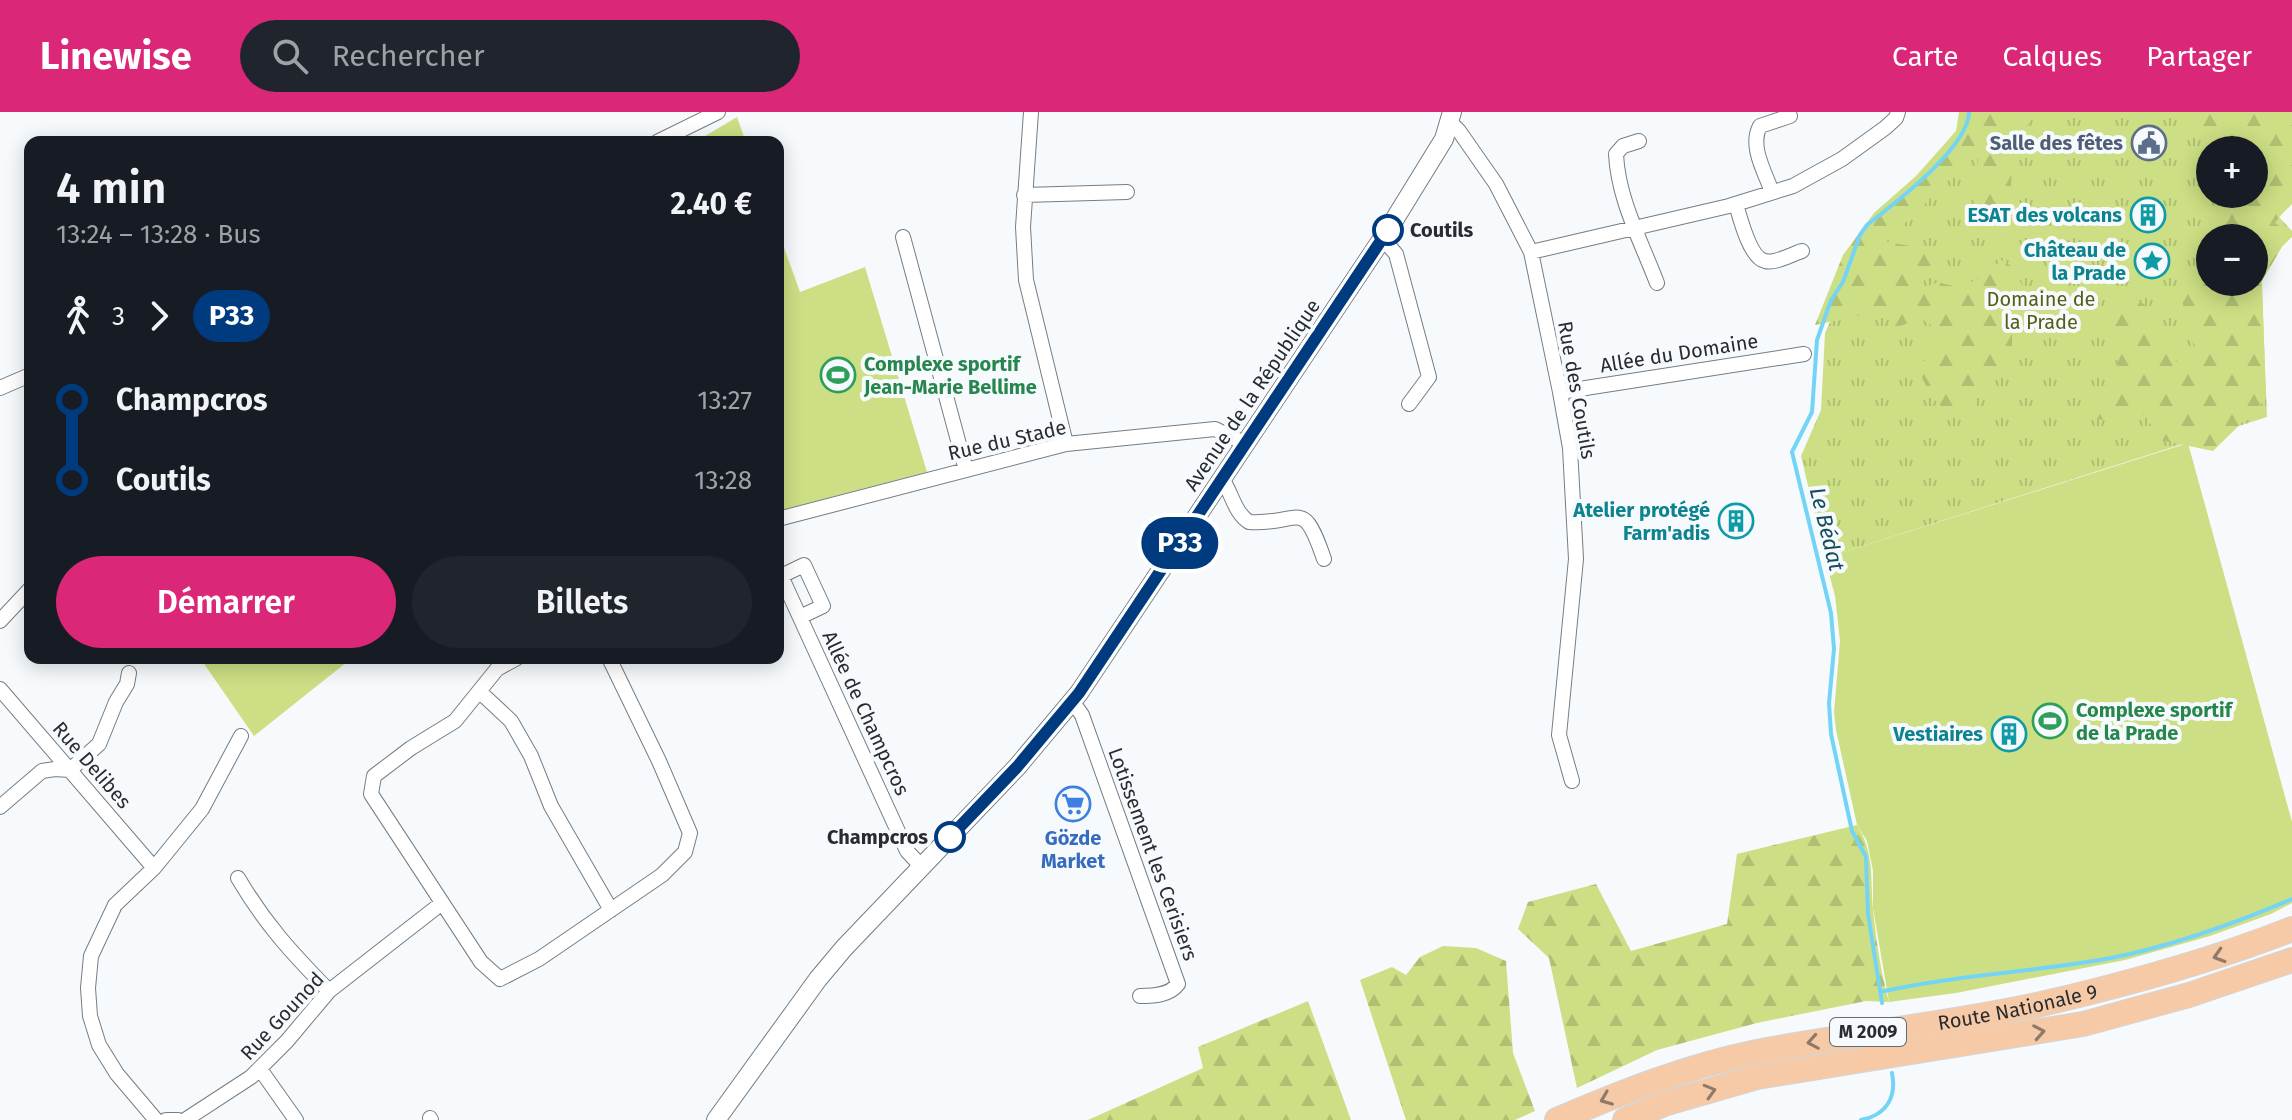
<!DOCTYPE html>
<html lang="fr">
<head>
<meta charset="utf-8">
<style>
  :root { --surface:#171b24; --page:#20242c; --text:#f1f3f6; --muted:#9ea1a6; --accent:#db2777 }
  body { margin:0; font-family:"Fira Sans",sans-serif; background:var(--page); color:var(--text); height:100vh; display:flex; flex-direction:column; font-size:30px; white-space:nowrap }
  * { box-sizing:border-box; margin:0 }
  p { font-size:26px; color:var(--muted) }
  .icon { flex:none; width:44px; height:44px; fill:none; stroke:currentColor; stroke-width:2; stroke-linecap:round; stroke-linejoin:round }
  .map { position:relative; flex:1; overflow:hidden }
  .drawer { position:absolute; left:24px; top:24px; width:760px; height:528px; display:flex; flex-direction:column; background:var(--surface); border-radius:16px; box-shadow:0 4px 20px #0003 }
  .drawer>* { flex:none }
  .badge { padding:0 16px; border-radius:26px; font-size:28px; line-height:52px }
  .controls { position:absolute; left:2196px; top:24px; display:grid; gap:16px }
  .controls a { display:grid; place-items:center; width:72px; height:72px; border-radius:50%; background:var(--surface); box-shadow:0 4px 20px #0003; font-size:40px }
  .map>.badge { position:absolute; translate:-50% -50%; box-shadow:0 0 0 4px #fff }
  .legs { display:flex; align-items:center; gap:12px; height:88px; padding:0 32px; font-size:26px }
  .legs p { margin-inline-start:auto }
  .summary { display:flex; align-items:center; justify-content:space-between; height:136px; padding:0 32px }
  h1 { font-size:44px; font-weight:600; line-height:60px }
  .button { display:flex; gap:16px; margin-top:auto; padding:16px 32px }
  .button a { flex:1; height:92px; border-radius:48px; background:var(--accent); color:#fff; font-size:32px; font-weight:600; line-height:92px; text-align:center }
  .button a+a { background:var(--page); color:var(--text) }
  ul { padding:0 32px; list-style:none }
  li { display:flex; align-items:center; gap:28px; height:80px; font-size:30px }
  li i { display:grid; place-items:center; width:12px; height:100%; margin:0 10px; background:currentColor }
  li i::after { content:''; width:20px; height:20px; margin:-10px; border:6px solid; border-radius:50%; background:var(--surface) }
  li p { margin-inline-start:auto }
  li:first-child i { background:linear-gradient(#0000 50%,currentColor 0) }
  li:last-child i { background:linear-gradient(currentColor 50%,#0000 0) }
  header { display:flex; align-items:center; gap:48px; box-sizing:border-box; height:112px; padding:0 40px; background:var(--accent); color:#fff }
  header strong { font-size:38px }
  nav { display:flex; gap:44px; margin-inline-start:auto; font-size:28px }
  .search { width:560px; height:72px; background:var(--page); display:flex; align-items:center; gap:20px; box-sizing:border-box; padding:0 28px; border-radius:44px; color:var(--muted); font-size:30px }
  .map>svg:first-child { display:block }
  .grass { fill:url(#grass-tufts); fill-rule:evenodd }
  .forest { fill:url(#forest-firs) }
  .pitch { fill:#cddf84 }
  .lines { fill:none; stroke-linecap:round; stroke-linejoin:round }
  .stream { stroke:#73d4f6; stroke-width:4 }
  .minor-casing { stroke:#757d84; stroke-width:16 }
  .tertiary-casing { stroke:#757d84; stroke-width:20 }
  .trunk-casing { stroke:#d4d5d5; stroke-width:26 }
  .minor { stroke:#fff; stroke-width:14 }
  .tertiary { stroke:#fff; stroke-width:18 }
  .trunk { stroke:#f6caa6; stroke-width:24 }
  .oneway { stroke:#8f7a6a }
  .line-1-casing { stroke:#fff; stroke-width:18 }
  .line-1 { stroke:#003b80; stroke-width:12 }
  .stop-1-dot { fill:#fff; stroke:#003b80; stroke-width:4 }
  .labels { text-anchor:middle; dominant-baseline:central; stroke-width:8; stroke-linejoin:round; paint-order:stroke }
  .shield { fill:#f6fafd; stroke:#66696d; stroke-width:2 }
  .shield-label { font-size:18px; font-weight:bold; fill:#282b2f }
  .service-label { font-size:20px; font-weight:bold; fill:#4e5e75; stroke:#f6fafd; text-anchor:end }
  .culture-label { font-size:20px; font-weight:bold; fill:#0d838f; stroke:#f6fafd; text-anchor:end }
  .stop-label { font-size:20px; font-weight:bold; fill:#282b2f; stroke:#f6fafd; text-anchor:start }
  .park-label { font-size:20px; fill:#535e16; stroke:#f6fafd }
  .street-label { font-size:20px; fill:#282b2f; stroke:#f6fafd }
  .leisure-label { font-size:20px; font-weight:bold; fill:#27864d; stroke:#f6fafd; text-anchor:start }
  .shop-label { font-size:20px; font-weight:bold; fill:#366cbe; stroke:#f6fafd }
  .water-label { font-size:22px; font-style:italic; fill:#154d5f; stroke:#f6fafd }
</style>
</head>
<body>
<header>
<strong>Linewise</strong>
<div class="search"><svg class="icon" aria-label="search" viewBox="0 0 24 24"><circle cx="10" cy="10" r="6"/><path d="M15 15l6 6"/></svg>Rechercher</div>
<nav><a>Carte</a><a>Calques</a><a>Partager</a></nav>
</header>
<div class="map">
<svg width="2292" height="1008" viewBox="0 0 2292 1008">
  <defs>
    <pattern id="grass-tufts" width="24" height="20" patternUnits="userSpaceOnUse" patternTransform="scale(2)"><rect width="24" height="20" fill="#cddf84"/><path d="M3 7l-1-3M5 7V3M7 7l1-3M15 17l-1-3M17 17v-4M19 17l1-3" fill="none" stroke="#b0c072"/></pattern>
    <pattern id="forest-firs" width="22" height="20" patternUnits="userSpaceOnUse" patternTransform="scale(2)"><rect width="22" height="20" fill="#cddf84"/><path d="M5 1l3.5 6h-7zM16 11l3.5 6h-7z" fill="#b0c072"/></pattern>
  </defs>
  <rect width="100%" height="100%" fill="#f6fafd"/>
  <path class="grass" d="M1977,0H2292V92L2279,105L2292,119V125L2261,155L2267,305L1825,446L1801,344L1821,298L1825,221L1870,122ZM2210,38H2254V82H2210ZM2210,126H2254V170H2210Z"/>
  <path class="forest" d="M1959,0H2028L2030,4L2024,36L2012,49L2010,103L1998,113L1981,117L1973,99L1978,44L1969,48L1886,130L1924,136L1932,152L1920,177L1939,170C1966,181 1982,164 2002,148L2014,156L2025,179L1998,198L2012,212V251L1986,256L1974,271L1977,294L1953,306L1932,285L1916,254L1932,244L1940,219L1920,206L1893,217L1896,209L1876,200L1815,213L1843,143L1874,101L1916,64L1956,19Z
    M2192,0H2286L2292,7V88L2275,111L2290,121L2262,169L2266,287L2213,339L2160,328L2145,303L2118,311L2085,304L2119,254L2109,225L2107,183L2144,192L2184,263L2196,244L2182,189L2210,136V170H2254V126H2216L2237,91L2232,82H2254V38H2210V43Z
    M1857,713C1875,743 1870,764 1873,797C1876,828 1881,861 1889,890L1866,889L1757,911L1657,938L1577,976L1549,846L1518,817L1528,790L1596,772L1631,839L1727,812L1737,742Z
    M1443,834L1476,836L1506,849L1513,941L1535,999L1515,1008H1406L1360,868L1392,855L1406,863L1420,845Z
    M1308,889L1351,1008H1088L1203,956L1198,935Z"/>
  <path class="pitch" d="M737,5L746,30H695Z
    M778,119L800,180L865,155L927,360L778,399Z
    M2188,331L2292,710V791L2271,802L2210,824L2125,848L1956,881L1889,890L1873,796V759L1867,729L1857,713L1836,618L1834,600L1840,529L1835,484L1825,446Z
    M200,546H352L254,624Z"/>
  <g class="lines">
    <path class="stream" d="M1880,880C1956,863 2035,860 2111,846C2171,834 2236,811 2292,787
      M1882,891L1868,802L1866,745L1852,719L1831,622L1829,591L1834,537L1831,501L1792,340L1812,300L1817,228L1831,188L1843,170L1860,123L1867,113C1894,92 1969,35 1969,0
      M1861,1008C1886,1003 1897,986 1892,961"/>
    <g class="minor-casing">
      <path id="minor" d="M1031,0L1023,115L1026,168L1066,332
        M1449,9L1459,19L1496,72L1531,140L1560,280L1570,336L1576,447L1559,623L1572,669
        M1639,29L1623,34L1616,42C1618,87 1641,129 1657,171
        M657,30L718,0
        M1772,80C1765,60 1749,34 1760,14L1790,4
        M1024,83L1127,80
        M1736,92C1740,106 1750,146 1765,149C1775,152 1792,142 1802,139
        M903,125L966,358
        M1382,126L1396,142L1429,265L1409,292
        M1531,140L1729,94L1793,74L1842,47L1885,16L1896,6L1898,0
        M0,276L30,263
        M1560,280L1804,242
        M1222,367C1232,381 1234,400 1249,410C1302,413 1302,383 1324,447
        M778,407L1066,332L1215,317L1246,332
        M800,505L823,494L804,453L781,464L907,739L921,754
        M0,509L30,477
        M517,546L497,557L455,609L411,636L374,664L371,682L481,850L500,867L539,847L662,763L685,740L690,721L659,649L609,546
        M0,577L154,756
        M480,580L511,609L531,644L551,694L611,798
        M1072,589L1082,603L1178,872C1170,883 1154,884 1140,884
        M0,695L42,659L55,657L70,658L99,632L116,590L127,572L129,561
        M238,766C265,812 292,841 329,879
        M260,957L296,1008
        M430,1006L431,1008
        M156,1008L117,962L99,933L90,904L88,876L91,844L115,793L154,756L202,697L241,624
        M166,1008H178
        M185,1008L251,965L287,929L329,879L442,791"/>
    </g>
    <g class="tertiary-casing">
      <path id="tertiary" d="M716,1008L818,867L844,836L1017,655L1079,581L1388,118L1444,27L1452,0"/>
    </g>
    <g class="trunk-casing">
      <g id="trunk">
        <path id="s1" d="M1557,1008C1622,980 1688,954 1757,940C1850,922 1945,913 2037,893C2124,873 2209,850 2292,817"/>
        <path d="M1625,1008L1667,991L1757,965L2083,912L2189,883L2292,848"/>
      </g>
    </g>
    <use href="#minor" class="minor"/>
    <use href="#tertiary" class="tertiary"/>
    <use href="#trunk" class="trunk"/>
  </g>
  <defs><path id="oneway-chevron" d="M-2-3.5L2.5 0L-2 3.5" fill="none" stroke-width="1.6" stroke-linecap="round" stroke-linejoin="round" transform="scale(2)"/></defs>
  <g class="oneway">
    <use href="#oneway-chevron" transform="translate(2219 844) rotate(163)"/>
    <use href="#oneway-chevron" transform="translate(2039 920) rotate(-10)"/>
    <use href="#oneway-chevron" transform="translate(1813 930) rotate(170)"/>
    <use href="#oneway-chevron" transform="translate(1710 979) rotate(-16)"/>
    <use href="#oneway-chevron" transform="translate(1606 987) rotate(158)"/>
  </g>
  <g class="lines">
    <g class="line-1-casing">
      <path id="line-1" d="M950,725L1017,655L1079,581L1388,118"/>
    </g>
    <use href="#line-1" class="line-1"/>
  </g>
  <defs>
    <g id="civic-ring" transform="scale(1.8)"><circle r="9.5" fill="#f6fafd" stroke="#5c6f8a" stroke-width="1.5"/><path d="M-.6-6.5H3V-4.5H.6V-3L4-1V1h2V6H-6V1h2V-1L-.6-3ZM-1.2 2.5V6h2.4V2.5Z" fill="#5c6f8a"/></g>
    <g id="building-ring" transform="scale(1.8)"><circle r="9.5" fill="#f6fafd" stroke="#0f9aa8" stroke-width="1.5"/><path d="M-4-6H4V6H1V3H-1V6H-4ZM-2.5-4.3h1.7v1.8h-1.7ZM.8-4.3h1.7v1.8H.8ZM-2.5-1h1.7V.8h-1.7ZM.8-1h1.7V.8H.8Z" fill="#0f9aa8"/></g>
    <g id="sight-ring" transform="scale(1.8)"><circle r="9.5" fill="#f6fafd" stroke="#0f9aa8" stroke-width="1.5"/><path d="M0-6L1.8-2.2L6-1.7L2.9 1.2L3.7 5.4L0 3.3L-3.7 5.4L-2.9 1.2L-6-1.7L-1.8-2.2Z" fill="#0f9aa8"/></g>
    <g id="stadium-ring" transform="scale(1.8)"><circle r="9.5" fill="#f6fafd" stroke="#2e9e5b" stroke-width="1.5"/><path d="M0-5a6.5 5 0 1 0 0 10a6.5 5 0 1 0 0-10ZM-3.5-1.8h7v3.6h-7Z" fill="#2e9e5b"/></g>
    <g id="supermarket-ring" transform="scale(1.8)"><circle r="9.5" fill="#f6fafd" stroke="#3f7fe0" stroke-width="1.5"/><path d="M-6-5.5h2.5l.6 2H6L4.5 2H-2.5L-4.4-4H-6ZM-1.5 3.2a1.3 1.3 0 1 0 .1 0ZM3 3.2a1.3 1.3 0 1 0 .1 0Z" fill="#3f7fe0"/></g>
  </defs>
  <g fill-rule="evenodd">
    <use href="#civic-ring" x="2149" y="31"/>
    <use href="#building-ring" x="2148" y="103"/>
    <use href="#sight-ring" x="2152" y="149"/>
    <use href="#stadium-ring" x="838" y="263"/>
    <use href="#building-ring" x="1736" y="409"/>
    <use href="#stadium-ring" x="2050" y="609"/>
    <use href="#building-ring" x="2009" y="622"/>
    <use href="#supermarket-ring" x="1073" y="692"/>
  </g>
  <g class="stop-1-dot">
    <circle cx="1388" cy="118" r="14"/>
    <circle cx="950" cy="725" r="14"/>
  </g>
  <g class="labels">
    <rect class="shield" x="1830" y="906" width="76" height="28" rx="6"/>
    <g class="shield-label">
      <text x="1868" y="920">M 2009</text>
    </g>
    <g class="service-label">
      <text x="2123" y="31">Salle des fêtes</text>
    </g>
    <g class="culture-label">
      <text x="2122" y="103">ESAT des volcans</text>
      <text x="2126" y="138">Château de<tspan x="2126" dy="23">la Prade</tspan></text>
      <text x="1710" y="398">Atelier protégé<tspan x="1710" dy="23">Farm'adis</tspan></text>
      <text x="1983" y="622">Vestiaires</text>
    </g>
    <g class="stop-label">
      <text x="1410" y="118">Coutils</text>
      <text x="928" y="725" text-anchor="end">Champcros</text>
    </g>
    <g class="park-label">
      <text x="2041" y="187">Domaine de<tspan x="2041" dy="23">la Prade</tspan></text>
    </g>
    <g class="street-label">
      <text transform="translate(1679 241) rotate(-9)">Allée du Domaine</text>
      <text transform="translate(1577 278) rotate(80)">Rue des Coutils</text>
      <text transform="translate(1252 283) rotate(-56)">Avenue de la République</text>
      <text transform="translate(1007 328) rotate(-13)">Rue du Stade</text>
      <text transform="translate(866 601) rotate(65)">Allée de Champcros</text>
      <text transform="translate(92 653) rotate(49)">Rue Delibes</text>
      <text transform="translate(1153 742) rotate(70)">Lotissement les Cerisiers</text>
      <text stroke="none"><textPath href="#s1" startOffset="476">Route Nationale 9</textPath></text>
      <text transform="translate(282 904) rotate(-47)">Rue Gounod</text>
    </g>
    <g class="leisure-label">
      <text x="864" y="252">Complexe sportif<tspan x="864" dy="23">Jean-Marie Bellime</tspan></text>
      <text x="2076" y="598">Complexe sportif<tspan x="2076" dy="23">de la Prade</tspan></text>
    </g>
    <g class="shop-label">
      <text x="1073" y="726">Gözde<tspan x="1073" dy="23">Market</tspan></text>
    </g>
    <g class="water-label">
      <text transform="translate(1827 417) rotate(76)">Le Bédat</text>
    </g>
  </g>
</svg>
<div class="controls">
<a>+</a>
<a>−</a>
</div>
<b class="badge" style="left:1180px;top:431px;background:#003b80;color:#fff">P33</b>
<section class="drawer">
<div class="summary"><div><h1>4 min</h1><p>13:24 – 13:28 · Bus</p></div><b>2.40 €</b></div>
<div class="legs"><svg class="icon" aria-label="walk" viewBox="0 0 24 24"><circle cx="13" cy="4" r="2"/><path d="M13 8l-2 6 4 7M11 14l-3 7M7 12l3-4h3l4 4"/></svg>3<svg class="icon" aria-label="forward" viewBox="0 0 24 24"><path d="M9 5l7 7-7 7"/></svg><b class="badge" style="background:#003b80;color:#fff">P33</b></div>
<ul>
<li><i style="color:#003b80"></i><b>Champcros</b><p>13:27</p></li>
<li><i style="color:#003b80"></i><b>Coutils</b><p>13:28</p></li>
</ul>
<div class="button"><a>Démarrer</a><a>Billets</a></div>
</section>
</div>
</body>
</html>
